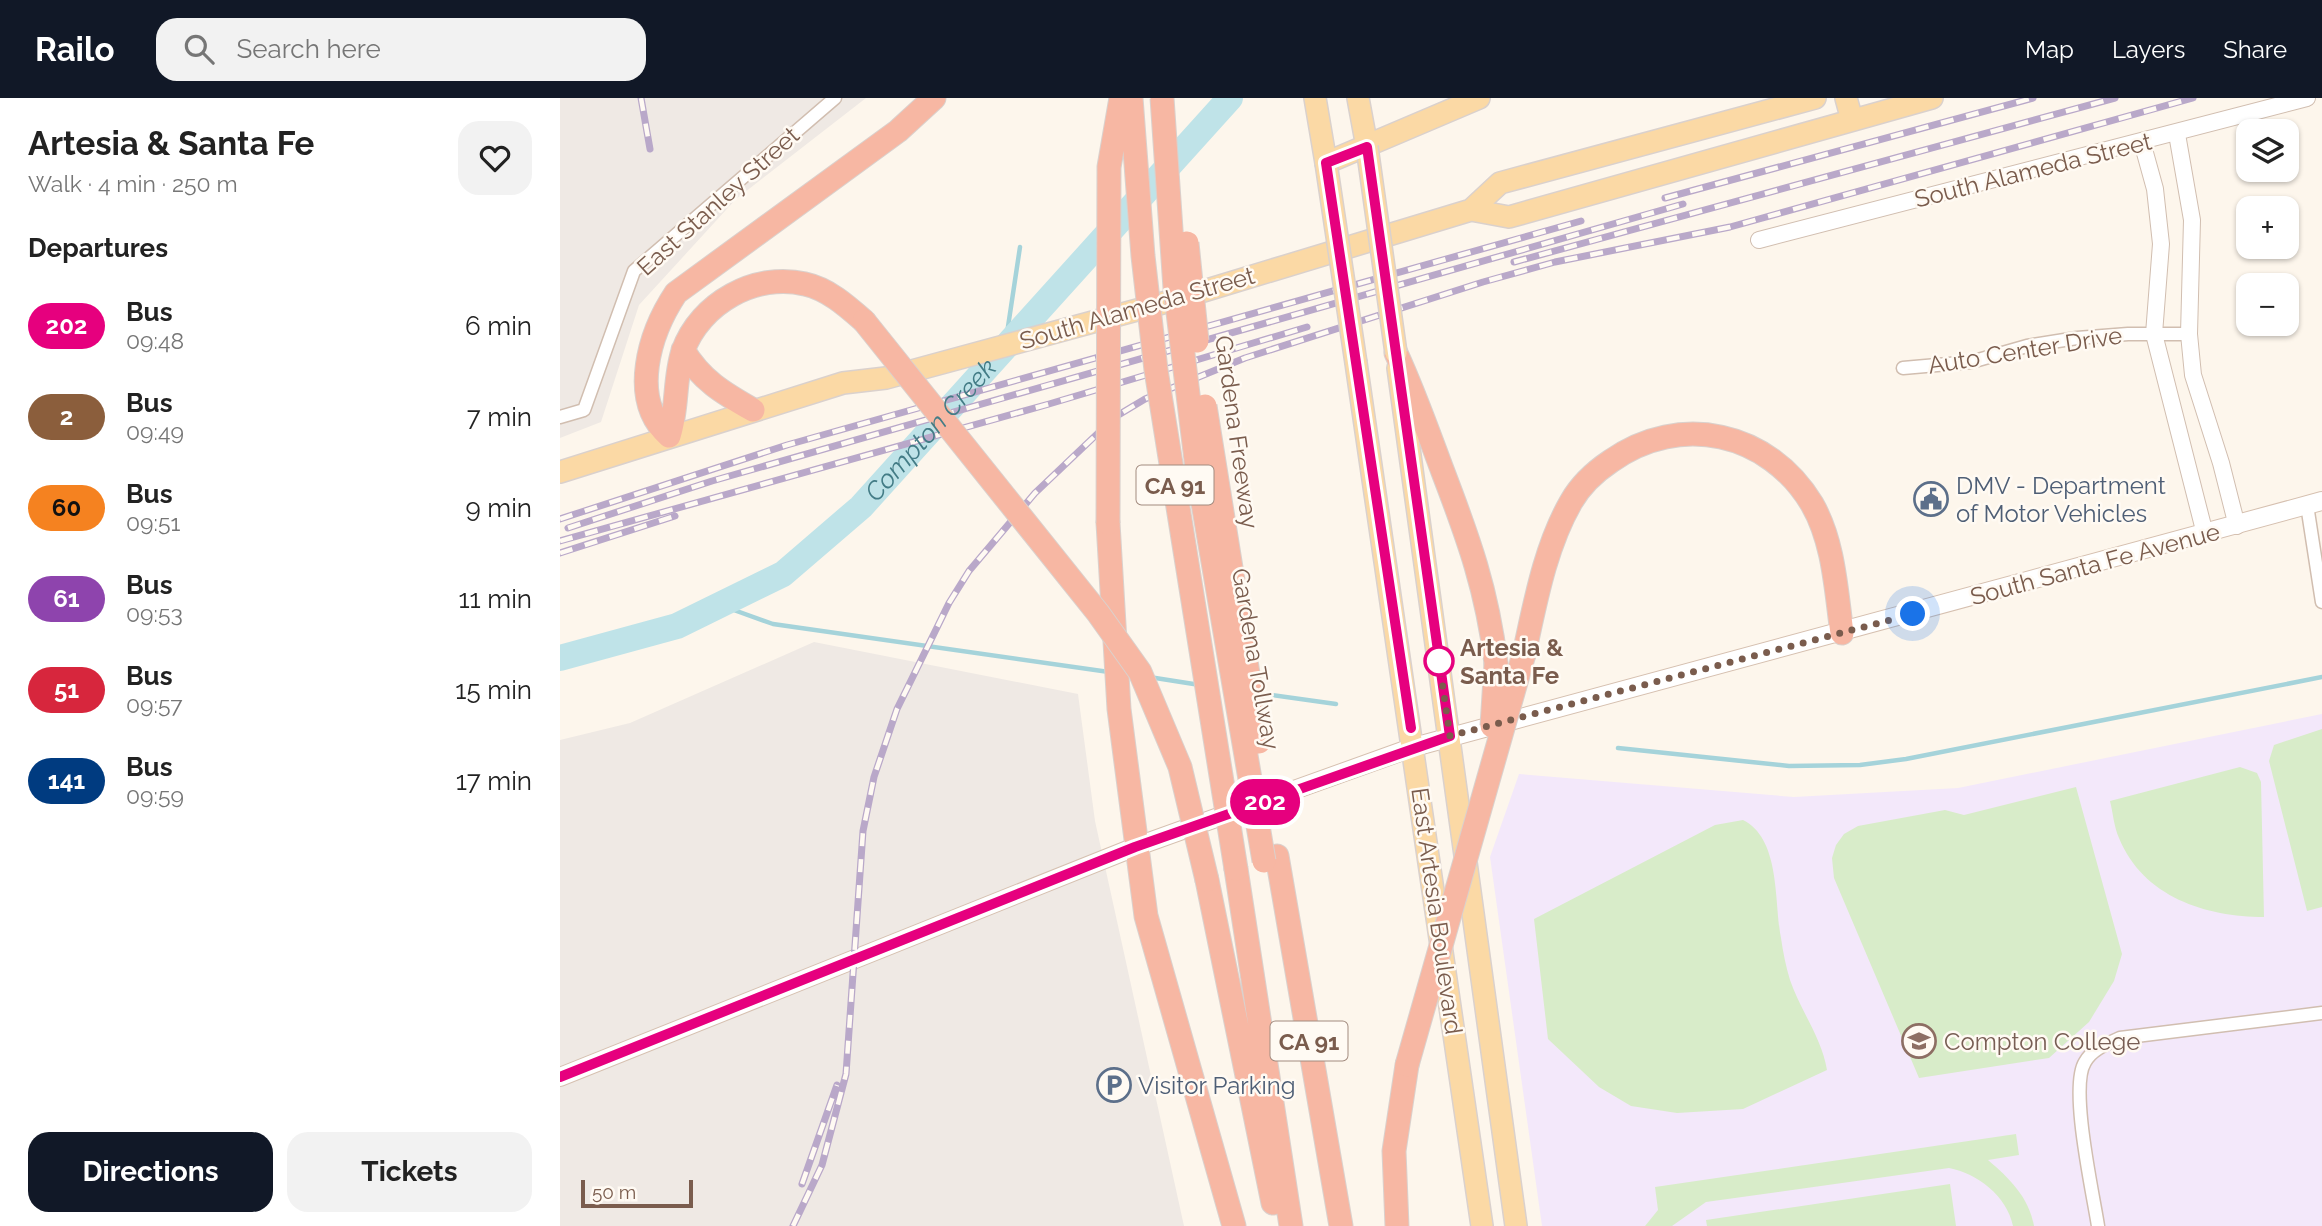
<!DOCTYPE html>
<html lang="en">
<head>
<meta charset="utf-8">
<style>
  :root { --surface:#fff; --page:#f2f2f2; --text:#222; --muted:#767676; --accent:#111827 }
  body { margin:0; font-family:Raleway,sans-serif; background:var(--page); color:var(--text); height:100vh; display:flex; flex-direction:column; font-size:26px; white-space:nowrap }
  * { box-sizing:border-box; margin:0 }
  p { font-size:23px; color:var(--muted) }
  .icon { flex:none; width:38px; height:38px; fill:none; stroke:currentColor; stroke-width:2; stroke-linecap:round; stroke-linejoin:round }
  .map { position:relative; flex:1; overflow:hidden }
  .side { display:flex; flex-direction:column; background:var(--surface); width:560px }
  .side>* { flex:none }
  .badge { padding:0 14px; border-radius:23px; font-size:24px; line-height:46px }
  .buttons { position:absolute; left:1676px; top:21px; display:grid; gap:14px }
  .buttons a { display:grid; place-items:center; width:63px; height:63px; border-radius:14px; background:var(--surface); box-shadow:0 2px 5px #0004; font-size:35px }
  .scale { position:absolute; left:21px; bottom:18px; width:112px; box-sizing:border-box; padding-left:7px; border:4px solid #7a5c4d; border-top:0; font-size:19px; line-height:24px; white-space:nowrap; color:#7a5c4d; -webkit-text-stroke:5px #fffaf3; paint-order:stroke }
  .you { position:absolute; width:35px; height:35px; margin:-18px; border:5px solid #fff; border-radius:50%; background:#1a73e8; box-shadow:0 0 0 10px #1a73e833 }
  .map>.badge { position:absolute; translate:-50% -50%; box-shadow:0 0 0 4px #fff }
  h2 { padding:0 28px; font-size:26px; line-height:63px }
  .round { display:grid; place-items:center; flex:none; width:74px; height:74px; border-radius:21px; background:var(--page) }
  .overview { display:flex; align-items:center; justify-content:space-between; height:119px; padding:0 28px }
  h1 { font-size:33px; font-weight:700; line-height:52px }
  .button { display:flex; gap:14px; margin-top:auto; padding:14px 28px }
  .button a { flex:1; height:80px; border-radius:21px; background:var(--accent); color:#fff; font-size:28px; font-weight:700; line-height:80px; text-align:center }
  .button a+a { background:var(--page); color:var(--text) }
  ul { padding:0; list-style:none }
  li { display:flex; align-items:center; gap:21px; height:91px; padding:0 28px }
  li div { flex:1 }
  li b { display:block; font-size:26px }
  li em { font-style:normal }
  li .badge { min-width:77px; font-weight:700; text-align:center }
  header { display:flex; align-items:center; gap:42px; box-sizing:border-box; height:98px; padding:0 35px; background:var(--accent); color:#fff }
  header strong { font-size:33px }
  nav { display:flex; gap:38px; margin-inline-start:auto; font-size:24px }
  .search { width:490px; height:63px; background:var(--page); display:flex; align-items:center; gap:18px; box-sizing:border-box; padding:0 24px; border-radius:21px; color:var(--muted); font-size:26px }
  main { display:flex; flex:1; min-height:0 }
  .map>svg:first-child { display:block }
  .industrial { fill:#efe9e4 }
  .education { fill:#f3e8fa }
  .green { fill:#d8ecc9 }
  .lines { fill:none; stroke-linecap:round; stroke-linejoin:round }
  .stream { stroke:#a5d3da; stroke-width:4.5 }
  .river { stroke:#bfe3e8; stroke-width:26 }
  .minor-casing { stroke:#d1beb0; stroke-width:15 }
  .tertiary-casing { stroke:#d1beb0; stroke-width:18 }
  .secondary-casing { stroke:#d6c0b0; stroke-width:20 }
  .primary-casing { stroke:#dad1cd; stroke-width:24 }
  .motorway-casing { stroke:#dad1cd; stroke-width:25 }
  .minor { stroke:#fff; stroke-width:12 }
  .tertiary { stroke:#fff; stroke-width:16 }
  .secondary { stroke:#fff; stroke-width:18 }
  .primary { stroke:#fbd9a5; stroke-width:21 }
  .motorway { stroke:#f7b7a3; stroke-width:23 }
  .rail-casing { stroke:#b9a8c9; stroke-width:7 }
  .rail { stroke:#fffaf3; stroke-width:4.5; stroke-dasharray:13; stroke-linecap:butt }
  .primary-bridge-casing { stroke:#dad1cd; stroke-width:24; stroke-linecap:butt }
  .motorway-bridge-casing { stroke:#dad1cd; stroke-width:25; stroke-linecap:butt }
  .primary-bridge { stroke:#fbd9a5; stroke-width:21 }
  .motorway-bridge { stroke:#f7b7a3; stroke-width:23 }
  .line-casing { stroke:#fff; stroke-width:16 }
  .line { stroke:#e6007e; stroke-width:10 }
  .walk { stroke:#7a5c4d; stroke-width:7; stroke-dasharray:0 12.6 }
  .stop-dot { fill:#fff; stroke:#e6007e; stroke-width:3.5 }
  .labels { text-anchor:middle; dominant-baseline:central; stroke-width:5; stroke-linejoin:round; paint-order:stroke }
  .shield { fill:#fffaf3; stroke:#a28b7f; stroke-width:2 }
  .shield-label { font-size:23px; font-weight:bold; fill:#7a5c4d }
  .street-label { font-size:24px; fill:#7a5c4d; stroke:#fffaf3 }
  .service-label { font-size:24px; fill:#4e5e75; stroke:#fffaf3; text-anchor:start }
  .stop-label { font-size:24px; font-weight:bold; fill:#7a5c4d; stroke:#fffaf3; text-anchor:start }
  .education-label { font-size:24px; fill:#785e54; stroke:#fffaf3; text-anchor:start }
  .water-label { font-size:26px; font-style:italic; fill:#437c86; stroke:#fffaf3 }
</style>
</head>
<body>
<header>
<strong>Railo</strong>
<div class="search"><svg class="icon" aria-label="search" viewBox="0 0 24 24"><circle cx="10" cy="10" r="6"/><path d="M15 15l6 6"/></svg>Search here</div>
<nav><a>Map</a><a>Layers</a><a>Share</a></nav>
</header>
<main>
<section class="side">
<div class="overview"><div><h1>Artesia &amp; Santa Fe</h1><p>Walk · 4 min · 250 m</p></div><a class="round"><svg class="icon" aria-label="heart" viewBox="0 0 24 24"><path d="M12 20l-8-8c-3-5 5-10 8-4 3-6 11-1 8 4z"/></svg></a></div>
<h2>Departures</h2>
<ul>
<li><span class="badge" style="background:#e6007e;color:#fff">202</span><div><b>Bus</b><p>09:48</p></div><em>6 min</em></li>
<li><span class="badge" style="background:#8b5e3c;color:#fff">2</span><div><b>Bus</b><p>09:49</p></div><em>7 min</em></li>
<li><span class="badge" style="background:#f58220;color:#111">60</span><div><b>Bus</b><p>09:51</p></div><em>9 min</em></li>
<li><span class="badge" style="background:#8e44ad;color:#fff">61</span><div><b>Bus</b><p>09:53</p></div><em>11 min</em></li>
<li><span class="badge" style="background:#d7263d;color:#fff">51</span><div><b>Bus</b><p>09:57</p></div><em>15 min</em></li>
<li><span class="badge" style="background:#003b80;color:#fff">141</span><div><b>Bus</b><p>09:59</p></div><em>17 min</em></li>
</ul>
<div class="button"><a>Directions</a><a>Tickets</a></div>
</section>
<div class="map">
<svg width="1762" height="1128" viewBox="0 0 1762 1128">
  <rect width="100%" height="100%" fill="#fdf6ec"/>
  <path class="industrial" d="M0,0H306L176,101L79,207L41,324L0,340Z
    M254,544L518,596L535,723L624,1128H0V642L70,625Z"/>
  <path class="education" d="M1762,616V1128H982L930,759L959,676L1234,699L1398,690Z"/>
  <path class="green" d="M1762,631V809L1747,813L1709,663L1714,647Z
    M1680,669L1697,675L1701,684L1704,819C1646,819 1583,799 1559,740C1554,729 1553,715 1550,703Z
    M1516,689L1562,856L1554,883L1529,924L1489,960L1359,980L1274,780L1272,760L1276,747L1284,736L1298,728L1385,712L1404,717Z
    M1183,722C1221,741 1214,804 1221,840C1223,854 1226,869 1230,882C1240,912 1262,940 1267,972L1183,1011L1117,1015L1071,1008L1039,989L988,941L974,821L1155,727Z
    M1456,1036L1459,1057L1428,1062C1449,1080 1469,1099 1474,1128H1453C1447,1098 1417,1075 1389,1070L1146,1104L1112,1128H1085L1098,1112L1095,1089Z
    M1390,1086L1396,1128H1147L1146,1122Z"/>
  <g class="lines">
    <path class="stream" d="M446,242L460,149
      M160,507L213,526L549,574
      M589,579L640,587
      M697,595L776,606
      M1058,650L1229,668L1300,667L1346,661L1762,579"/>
    <path class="river" id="s1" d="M0,560L117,528L223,476L301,409L670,0"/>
    <g class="minor-casing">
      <path id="minor" d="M1343,270L1411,264L1467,248L1517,240L1568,236H1629
        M0,319L24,312L74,173L275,0
        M1747,407L1762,504
        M1538,1128C1533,1095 1509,989 1525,964C1532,951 1547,946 1560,940L1762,915"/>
    </g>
    <g class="tertiary-casing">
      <path id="tertiary" d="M1617,36L1632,122L1629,236L1633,277L1661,365L1677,428
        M1582,44L1595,91L1601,146L1594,236L1645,436
        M1199,142L1747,0"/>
    </g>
    <g class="secondary-casing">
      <path id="secondary" d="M0,979L575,749L854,649L1762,403"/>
    </g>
    <g class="primary-casing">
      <path id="primary" d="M755,0L766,65L919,0
        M798,0L807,49
        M1286,0L1292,22
        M911,112L940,85L1255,0
        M796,265L922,1128
        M838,270L956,1128
        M0,374L283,285L326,280L614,202L911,112L949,119L1372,0"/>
    </g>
    <g class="motorway-casing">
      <path id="motorway" d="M304,223C287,208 268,191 245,186C196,174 140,205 123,253C114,280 118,310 109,338C68,301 90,234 116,195L338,33L374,0
        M123,252C141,282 163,295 193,312
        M836,255C854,294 868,334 883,374C909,442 927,492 936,565
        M548,425L559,611L586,818L674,1128
        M964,556C975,506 985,449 1011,404C1020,388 1036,373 1051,363C1120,314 1209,334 1252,406C1274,444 1276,492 1282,535
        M717,758L781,1128
        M676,771L731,1128
        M647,782L713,1105
        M837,1128L834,1053L847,967"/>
    </g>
    <use href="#minor" class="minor"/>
    <use href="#tertiary" class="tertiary"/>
    <use href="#secondary" class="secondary"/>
    <use href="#primary" class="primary"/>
    <use href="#motorway" class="motorway"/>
    <g class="rail-casing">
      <path id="rail" d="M81,0L90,51
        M1105,100L1473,0
        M954,164L1555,0
        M0,421L227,347L1021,123
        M8,430L152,383L1123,106
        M0,443L489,306L747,229
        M0,455L115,418
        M242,1086L277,987
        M233,1128L262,1067L286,976L303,733L314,679L337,611L389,505L409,473L475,395L555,319L585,301L685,260L923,184L995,164L1170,129L1633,0"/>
    </g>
    <use href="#rail" class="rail"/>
    <g class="primary-bridge-casing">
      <path id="primary-bridge" d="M807,49L836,255
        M766,65L796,265"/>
    </g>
    <g class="motorway-bridge-casing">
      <path id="motorway-bridge" d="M571,0L583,158L596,272L676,771
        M602,0L615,190L637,370L704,763
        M627,145L637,243
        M304,223L538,515L580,574L620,669L647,782
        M645,308L699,644
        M548,425L549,69L561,0
        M932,628L936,565
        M847,967L964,556"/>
    </g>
    <use href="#primary-bridge" class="primary-bridge"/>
    <use href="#motorway-bridge" class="motorway-bridge"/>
  </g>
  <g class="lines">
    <g class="line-casing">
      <path id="line" d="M0,979L575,749L890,638L807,49L766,65L851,630"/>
    </g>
    <use href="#line" class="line"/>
    <path class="walk" d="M879,563L890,638L1353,516"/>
  </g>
  <defs>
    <g id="civic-ring" transform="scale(1.75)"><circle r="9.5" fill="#fffaf3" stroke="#5c6f8a" stroke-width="1.5"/><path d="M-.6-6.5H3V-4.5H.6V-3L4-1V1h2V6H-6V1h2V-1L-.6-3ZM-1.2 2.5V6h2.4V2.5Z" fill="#5c6f8a"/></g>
    <g id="university-ring" transform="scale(1.75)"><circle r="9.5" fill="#fffaf3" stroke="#8d6e63" stroke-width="1.5"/><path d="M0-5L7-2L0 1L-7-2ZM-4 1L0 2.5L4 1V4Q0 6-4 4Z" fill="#8d6e63"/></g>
    <g id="parking-ring" transform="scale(1.75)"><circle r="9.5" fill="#fffaf3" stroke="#5c6f8a" stroke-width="1.5"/><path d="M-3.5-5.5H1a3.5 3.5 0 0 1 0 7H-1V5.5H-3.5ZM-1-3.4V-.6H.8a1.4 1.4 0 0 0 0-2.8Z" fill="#5c6f8a"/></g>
  </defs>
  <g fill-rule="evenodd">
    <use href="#civic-ring" x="1371" y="401"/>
    <use href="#university-ring" x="1359" y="943"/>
    <use href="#parking-ring" x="554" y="987"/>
  </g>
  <circle class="stop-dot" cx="879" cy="563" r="14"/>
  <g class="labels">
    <g class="shield">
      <rect x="576.5" y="367.5" width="77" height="39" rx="5"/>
      <rect x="710.5" y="923.5" width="77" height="39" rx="5"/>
    </g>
    <g class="shield-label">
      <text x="615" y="387">CA 91</text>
      <text x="749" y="943">CA 91</text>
    </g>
    <g class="street-label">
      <text transform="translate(1473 72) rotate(-14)">South Alameda Street</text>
      <text transform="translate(158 103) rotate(-42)">East Stanley Street</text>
      <text transform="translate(577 210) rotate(-16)">South Alameda Street</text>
      <text transform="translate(1465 252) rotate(-9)">Auto Center Drive</text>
      <text transform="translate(677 334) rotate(82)">Gardena Freeway</text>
      <text transform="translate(1535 466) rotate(-15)">South Santa Fe Avenue</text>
      <text transform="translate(696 561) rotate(80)">Gardena Tollway</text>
      <text transform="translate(877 813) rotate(82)">East Artesia Boulevard</text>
    </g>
    <g class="service-label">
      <text x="1396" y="387">DMV - Department<tspan x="1396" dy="28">of Motor Vehicles</tspan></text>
      <text x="578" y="987">Visitor Parking</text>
    </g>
    <g class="stop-label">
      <text x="900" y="549">Artesia &amp;<tspan x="900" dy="28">Santa Fe</tspan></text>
    </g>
    <g class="education-label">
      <text x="1384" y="943">Compton College</text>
    </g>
    <g class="water-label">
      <text stroke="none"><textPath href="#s1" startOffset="446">Compton Creek</textPath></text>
    </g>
  </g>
</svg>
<div class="buttons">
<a><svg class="icon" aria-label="layers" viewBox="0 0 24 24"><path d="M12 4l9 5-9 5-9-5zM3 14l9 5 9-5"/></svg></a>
<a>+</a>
<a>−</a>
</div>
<div class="scale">50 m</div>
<div class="you" style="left:1353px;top:516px"></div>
<b class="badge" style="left:705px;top:704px;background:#e6007e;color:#fff">202</b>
</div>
</main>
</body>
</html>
